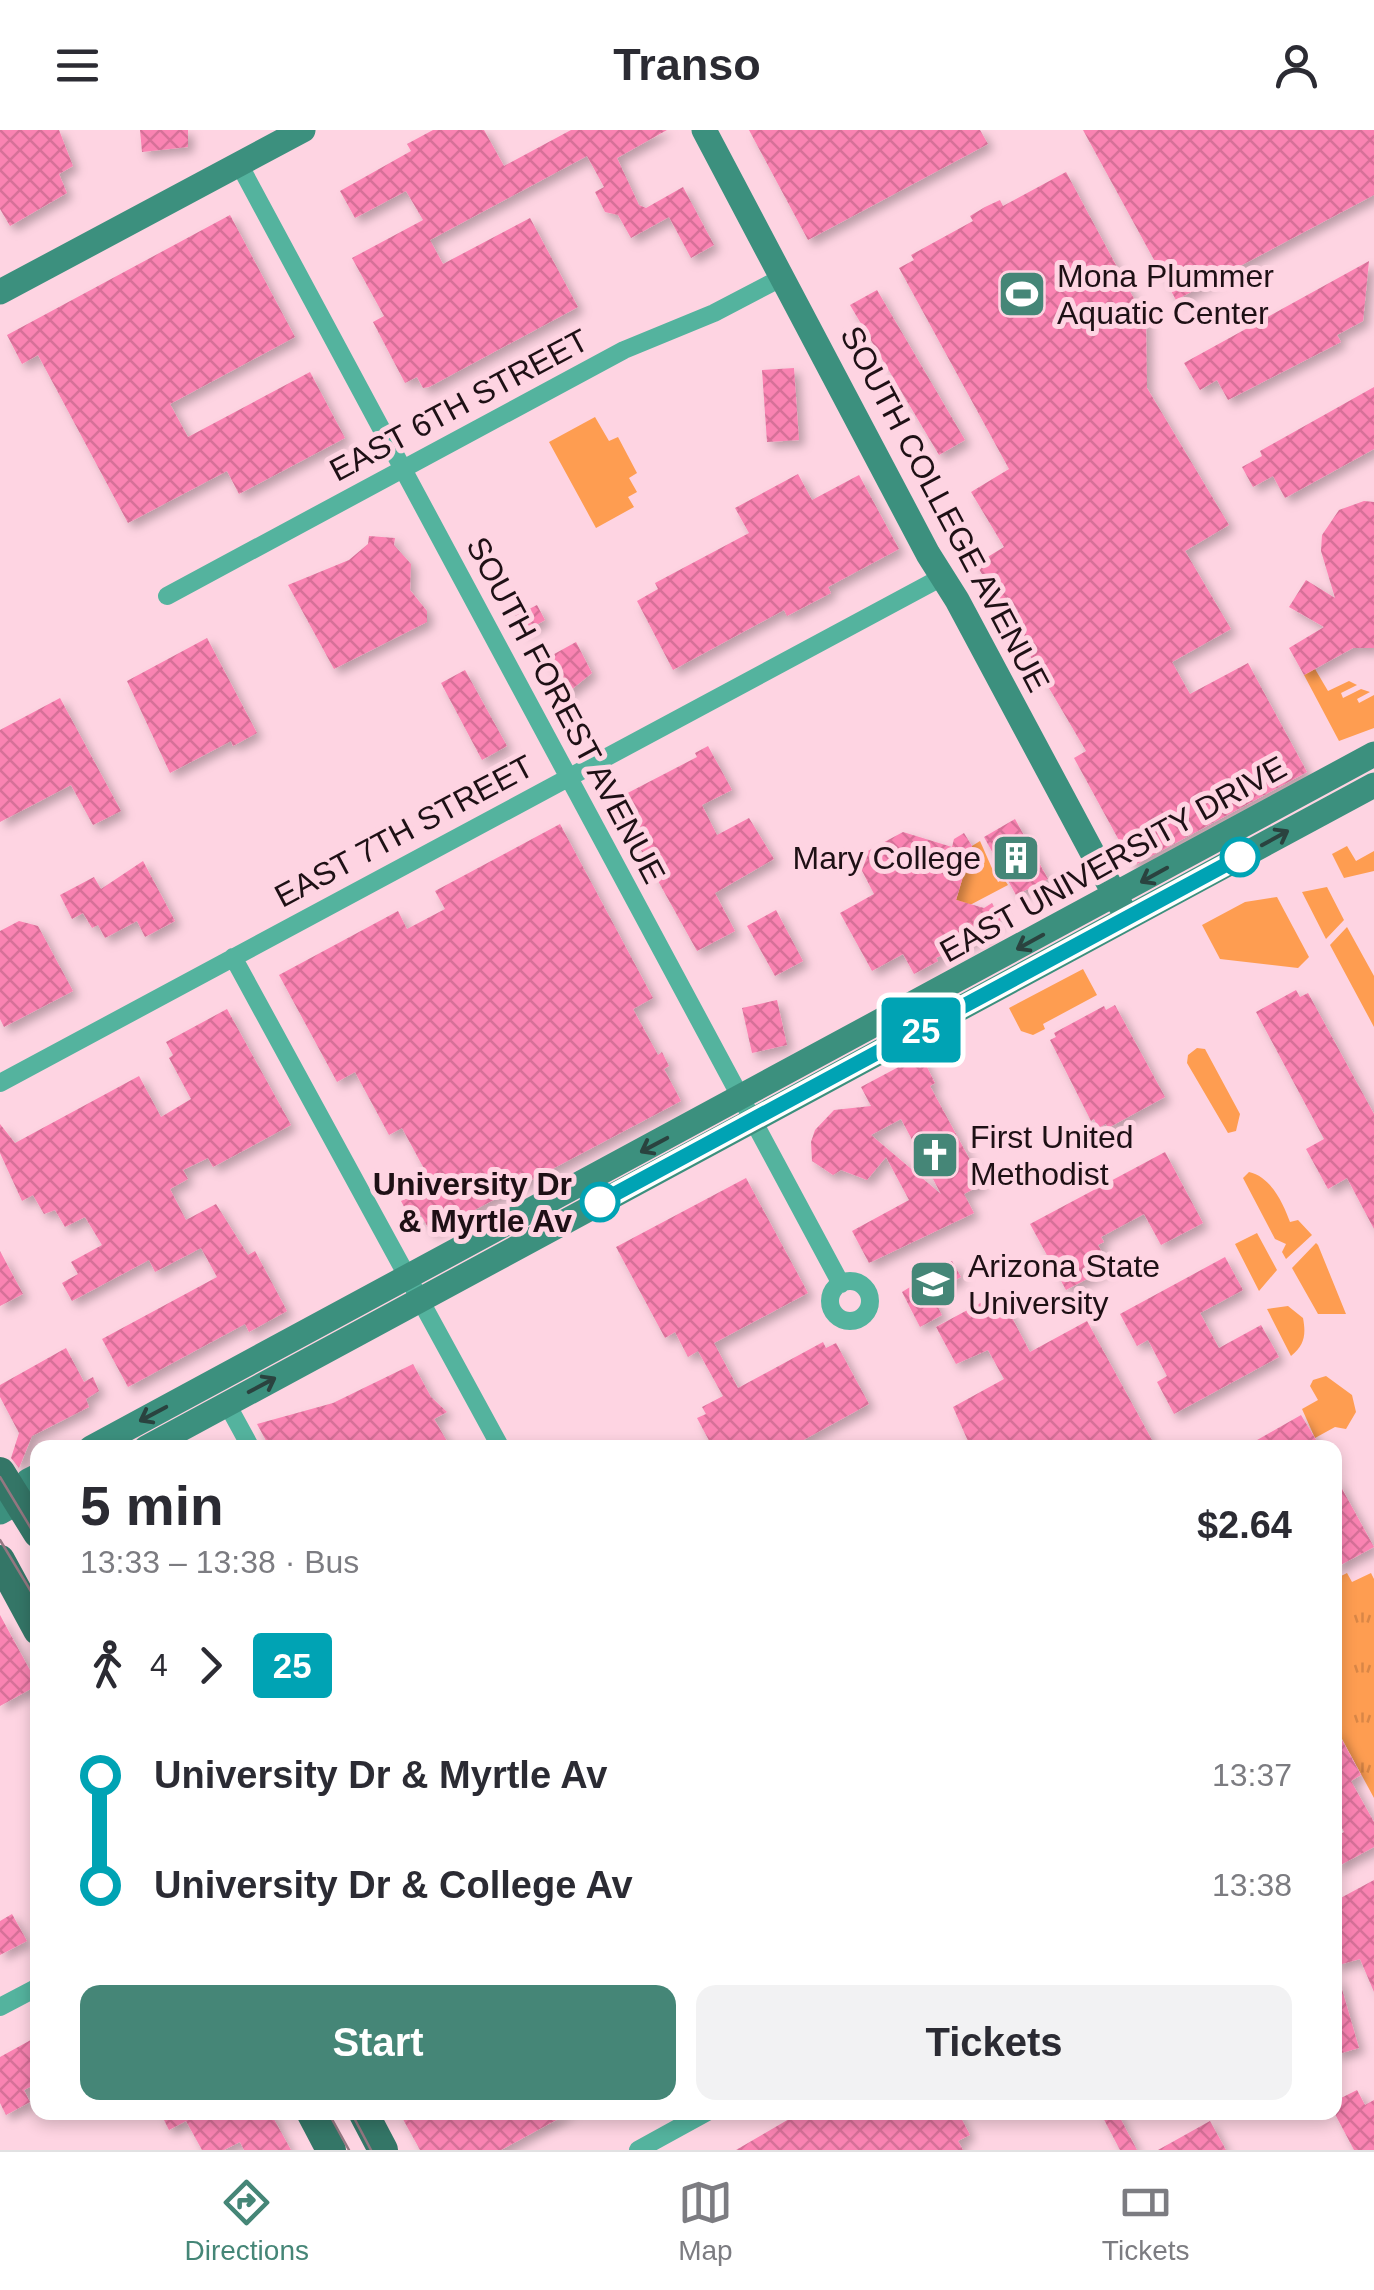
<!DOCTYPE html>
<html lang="en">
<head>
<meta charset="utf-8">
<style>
  :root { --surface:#fff; --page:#f2f2f3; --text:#2b2b33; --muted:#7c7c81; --line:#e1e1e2; --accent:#458677 }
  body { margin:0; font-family:Arial,sans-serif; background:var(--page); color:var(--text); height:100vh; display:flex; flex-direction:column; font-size:38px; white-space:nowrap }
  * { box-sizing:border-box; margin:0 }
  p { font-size:32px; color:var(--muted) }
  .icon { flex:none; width:55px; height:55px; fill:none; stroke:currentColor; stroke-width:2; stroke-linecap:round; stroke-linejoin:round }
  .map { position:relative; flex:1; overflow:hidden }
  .side { position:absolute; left:30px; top:1310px; width:1312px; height:680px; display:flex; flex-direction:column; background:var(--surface); border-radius:20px; box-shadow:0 5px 15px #0003 }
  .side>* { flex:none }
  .badge { padding:0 20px; border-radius:8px; font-size:35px; line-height:65px }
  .map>.badge { position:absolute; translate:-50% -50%; box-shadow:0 0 0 5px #fff }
  .legs { display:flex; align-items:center; gap:15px; height:110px; padding:0 50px; font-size:32px }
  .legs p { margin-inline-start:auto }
  .summary { display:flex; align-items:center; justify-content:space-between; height:170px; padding:0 50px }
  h1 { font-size:55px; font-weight:700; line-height:75px }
  .button { display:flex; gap:20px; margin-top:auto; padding:20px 50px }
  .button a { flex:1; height:115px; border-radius:20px; background:var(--accent); color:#fff; font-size:40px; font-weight:700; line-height:115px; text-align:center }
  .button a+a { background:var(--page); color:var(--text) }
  ul { padding:0 50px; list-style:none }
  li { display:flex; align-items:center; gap:35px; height:110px; font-size:38px }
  li i { display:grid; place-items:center; width:15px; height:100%; margin:0 12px; background:currentColor }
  li i::after { content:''; width:25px; height:25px; margin:-12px; border:8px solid; border-radius:50%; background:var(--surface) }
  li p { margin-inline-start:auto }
  li:first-child i { background:linear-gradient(#0000 50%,currentColor 0) }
  li:last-child i { background:linear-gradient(currentColor 50%,#0000 0) }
  header { display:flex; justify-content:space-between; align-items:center; height:130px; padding:0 50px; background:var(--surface); font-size:45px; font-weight:700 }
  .dock { display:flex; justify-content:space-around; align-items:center; height:140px; border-top:2px solid var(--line); background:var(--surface); font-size:28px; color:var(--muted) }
  .dock a { display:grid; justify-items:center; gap:5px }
  .dock .on { color:var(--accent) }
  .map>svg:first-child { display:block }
  .grass { fill:#fe9d51 }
  .park { fill:url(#park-tufts) }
  .building { fill:url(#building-cross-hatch); fill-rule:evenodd; filter:url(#shadow) }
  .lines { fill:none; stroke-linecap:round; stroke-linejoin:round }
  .street { stroke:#54b39e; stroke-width:18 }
  .secondary { stroke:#3c907e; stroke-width:25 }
  .primary { stroke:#347667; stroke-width:30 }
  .tram { stroke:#947781; stroke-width:2.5 }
  .oneway { stroke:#2a433f }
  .line-1-casing { stroke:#fff; stroke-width:22 }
  .line-1 { stroke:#00a3b4; stroke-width:15 }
  .stop-1-dot { fill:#fff; stroke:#00a3b4; stroke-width:5 }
  .labels { text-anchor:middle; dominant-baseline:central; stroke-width:10; stroke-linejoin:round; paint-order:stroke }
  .poi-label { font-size:32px; fill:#1e1015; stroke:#fed4e2; text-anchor:start }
  .street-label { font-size:32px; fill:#1e1015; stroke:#fed4e2 }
  .stop-label { font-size:32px; font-weight:bold; fill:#1e1015; stroke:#fed4e2; text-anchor:end }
</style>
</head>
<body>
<header><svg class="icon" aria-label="menu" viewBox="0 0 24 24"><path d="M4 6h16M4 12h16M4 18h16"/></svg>Transo<svg class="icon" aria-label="person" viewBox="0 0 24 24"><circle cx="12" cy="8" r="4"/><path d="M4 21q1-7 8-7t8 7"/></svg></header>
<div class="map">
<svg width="1374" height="2020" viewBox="0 0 1374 2020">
  <defs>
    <pattern id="park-tufts" width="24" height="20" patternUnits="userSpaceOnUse" patternTransform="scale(2.5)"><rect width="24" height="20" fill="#fe9d51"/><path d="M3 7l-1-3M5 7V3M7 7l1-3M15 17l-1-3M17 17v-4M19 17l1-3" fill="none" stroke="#d98646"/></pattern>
    <pattern id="building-cross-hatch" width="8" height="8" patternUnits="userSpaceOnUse" patternTransform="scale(2.5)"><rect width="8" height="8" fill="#fa83b2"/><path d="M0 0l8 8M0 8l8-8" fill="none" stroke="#d67098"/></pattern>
    <filter id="shadow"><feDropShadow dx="5.5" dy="5.5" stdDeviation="5" flood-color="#0004"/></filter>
  </defs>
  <rect width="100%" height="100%" fill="#fed4e2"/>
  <path class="grass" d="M595,287L609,311L618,307L637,343L629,348L637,362L628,367L634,377L596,398L549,312Z
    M1315,539L1328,561L1349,551L1357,555L1341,563L1343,568L1361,559L1370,562L1357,569L1359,573L1374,565V598L1339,611L1304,545Z
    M980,711L998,752L1004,749L1008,755L970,775L956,770L972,716Z
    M1347,716L1356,731L1374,721V741L1344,748L1332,724Z
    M1327,757L1344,790L1326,809L1302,762Z
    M1277,767L1309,827L1298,838L1220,829L1202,795L1245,772Z
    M1347,797L1374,846V897L1330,815Z
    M1083,839L1097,865L1043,894L1045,899L1033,905L1021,901L1009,878Z
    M1197,918L1205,919L1240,984L1236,1001L1228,1003L1187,933L1188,925Z
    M1249,1042C1272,1047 1284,1076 1290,1092L1298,1090L1312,1105L1286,1129L1282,1122L1286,1114L1275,1109L1243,1048Z
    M1257,1103L1277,1140L1259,1161L1235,1114Z
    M1316,1113L1318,1115L1346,1184H1318L1292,1138Z
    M1288,1176L1303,1188C1306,1204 1305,1215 1291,1226L1267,1179Z
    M1326,1246L1352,1265L1356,1282L1346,1299L1335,1297L1315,1308L1302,1279L1318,1270L1310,1256L1313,1250Z"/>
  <path class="park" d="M1347,1443L1352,1452L1371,1443L1374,1449V1668L1335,1596V1554L1340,1551L1335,1542V1449Z"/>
  <path class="building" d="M0,0H59L73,36L59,44L67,63L10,96L0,79Z
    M140,0H188V17L142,22Z
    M433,0H484L504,36L571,0H667L617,28L639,75L646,78L683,57L714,115L691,128L669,87L631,108L618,85L605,82L595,62L604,57L587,26L430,110L443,134L530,88L578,177L429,257L423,258L417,247L405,253L373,192L384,186L352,128L423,90L406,61L355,88L340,61L411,21L407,14Z
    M749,0H980L988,14L808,110Z
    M1083,0H1374V65L1176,170Z
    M1066,42L1146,191L1147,258L1229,395L1185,421L1231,499L1172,532L1190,564L1248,533L1307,642L1133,736L1074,628L1086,621L976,434L1004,417L971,362L1009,339L899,138L914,130L911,125L973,91L970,86L985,77L1000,70L1003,76Z
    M230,85L295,207L170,274L188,307L310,242L345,308L239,364L227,341L128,393L38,225L22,234L7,205Z
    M1369,131L1363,191L1337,205L1341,212L1228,270L1217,250L1200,260L1184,233Z
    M877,160L965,310L939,325L850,175Z
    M794,238L799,310L767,312L762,240Z
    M1374,257V319L1285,368L1273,346L1253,357L1242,337L1262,326L1260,321Z
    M798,344L812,370L859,345L899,419L828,457L831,463L787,486L784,480L673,540L637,471L658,459L655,453L749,403L735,378Z
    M1364,371L1374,372V518H1353L1304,545L1289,518L1324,497L1289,477L1306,450L1335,468L1321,421L1322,405L1339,380Z
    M369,406L395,408L394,415L411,434L410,460L427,481V492L334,539L288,455L349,430L368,414Z
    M537,475L545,490L524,502L515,486Z
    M207,508L257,603L233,616L231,611L170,643L127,551Z
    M576,512L592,543L566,564L547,528Z
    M465,540L507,616L482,630L441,553Z
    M60,568L121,681L93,695L71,655L0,692V600Z
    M708,616L732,660L702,675L717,705L749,688L774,729L715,763L735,801L697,821L617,677L622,674L618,668L697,627L695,623Z
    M1015,689L1048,749L1016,765L984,707Z
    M560,694L653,868L633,879L658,925L662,922L669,936L664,939L681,971L431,1103L421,1085L411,1090L401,1071L410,1067L405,1058L428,1046L402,998L389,1005L355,942L337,952L279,845L398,781L407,799L445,779L435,761Z
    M903,702L952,717L954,709L964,703L972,716L956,770L984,778L992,773L1001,790L988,798L991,803L936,828L938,831L914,844L903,824L872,841L840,783L874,764L859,735L864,723Z
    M143,731L175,791L145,807L137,791L105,808L98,795L92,798L83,783L72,789L60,765L94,747L101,759Z
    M776,780L803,831L775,846L747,796Z
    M19,791L38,796L73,861L4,897L0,889V801Z
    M1296,860L1300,867L1308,863L1374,984V1099L1347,1048L1328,1059L1306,1019L1324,1009L1256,882Z
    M777,870L787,915L752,923L742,878Z
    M1115,875L1165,967L1108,998L1106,994L1098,998L1094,989L1091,991L1050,910L1056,907L1054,903L1104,876L1106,880Z
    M227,879L291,995L213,1037L208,1028L183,1040L188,1049L170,1059L186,1090L216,1074L248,1125L255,1121L287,1181L249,1202L245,1194L128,1257L102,1209L217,1147L201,1118L155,1142L149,1130L72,1171L62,1153L78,1144L71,1132L102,1115L85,1087L65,1097L55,1080L44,1084L33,1065L22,1071L0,1023V994L15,1013L139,946L161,987L191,969L169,928L173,925L166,912Z
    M921,925L935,953L930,956L983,1054L964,1064L974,1083L869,1133L852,1101L909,1070L886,1027L867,1050L841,1040L833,1045L812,1031L811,1012L815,1000L834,980L871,976L861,957ZM901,989L941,1064L871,1005Z
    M1165,1022L1203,1093L1161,1115L1144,1084L1101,1107L1104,1112L1098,1115L1110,1137L1066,1160L1030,1094Z
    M746,1048L808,1163L714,1213L738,1258L823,1212L826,1218L836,1213L869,1274L789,1318H713L697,1288L706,1284L702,1277L723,1266L698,1221L688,1227L675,1202L665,1208L616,1117Z
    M0,1121L23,1164L0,1176Z
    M1225,1127L1243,1160L1200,1183L1219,1218L1261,1195L1279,1227L1174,1284L1157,1252L1167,1246L1148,1210L1137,1216L1120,1184Z
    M952,1131L961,1147L931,1163L942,1185L920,1197L902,1162Z
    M999,1163L1030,1222L1087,1191L1152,1310L1137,1318H971L953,1277L1004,1249L988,1220L956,1234L936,1197Z
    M66,1218L84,1252L93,1247L99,1261L86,1269L89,1277L32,1306L19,1338L11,1328L19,1303L0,1267V1255Z
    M413,1234L431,1267L447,1282L434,1289L451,1318H270L257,1294L333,1273Z
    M1301,1285L1321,1318H1243Z
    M1335,1346L1374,1417L1335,1438Z
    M0,1485L38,1555L0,1576Z
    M1335,1597L1361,1645L1351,1651L1374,1692V1717L1335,1738V1707L1344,1702L1335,1685Z
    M1374,1750V1862L1360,1829L1335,1836V1771Z
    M12,1784L27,1811L0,1825V1791Z
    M1339,1849L1359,1918L1335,1925V1850Z
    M38,1906V1953L24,1960L30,1972L6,1985L0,1973V1927Z
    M1357,1960L1365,1975L1374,1970V2020H1354L1335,1984V1971Z
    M160,1982H270L291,2020H244L240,2012L224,2020H202L186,1991L169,2000Z
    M399,1982H571L501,2020H420Z
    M801,1982H958L970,2005L958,2011L963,2020H736Z
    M1100,1982H1117L1137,2020H1120Z
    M1210,1991L1226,2020H1158Z"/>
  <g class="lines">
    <path class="street" d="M239,34L841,1154
      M167,466L624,220L714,183L783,147
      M233,827L501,1318
      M0,953L944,446
      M830 1171a20 20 0 1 1 40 0a20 20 0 1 1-40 0Z
      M227,1274L251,1318
      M0,1877L38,1857
      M638,2020L707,1982"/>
    <path class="secondary" d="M704,0L928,424L957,470L1123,780
      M0,162L303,0
      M91,1318L1374,624
      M146,1318L1374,655
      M18,1372L28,1351L38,1346
      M0,1382L18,1372L38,1374"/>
    <path class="primary" d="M0,1342L38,1403
      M0,1430L38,1500
      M311,1982L331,2020
      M363,1982L383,2020"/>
    <path class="tram" d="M0,1347L38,1410
      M0,1410L38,1473
      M328,1982L349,2020
      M351,1982L371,2020"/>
  </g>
  <defs><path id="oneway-shaft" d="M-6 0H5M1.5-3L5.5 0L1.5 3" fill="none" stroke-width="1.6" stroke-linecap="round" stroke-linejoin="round" transform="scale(2.5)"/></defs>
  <g class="oneway">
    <use href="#oneway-shaft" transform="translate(1275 708) rotate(-29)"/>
    <use href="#oneway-shaft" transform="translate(1154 745) rotate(151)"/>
    <use href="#oneway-shaft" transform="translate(1030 812) rotate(151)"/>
    <use href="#oneway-shaft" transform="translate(654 1015) rotate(152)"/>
    <use href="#oneway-shaft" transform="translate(262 1255) rotate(-28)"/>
    <use href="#oneway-shaft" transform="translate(153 1284) rotate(152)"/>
  </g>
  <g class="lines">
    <g class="line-1-casing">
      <path id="line-1" d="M600,1072L1240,727"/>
    </g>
    <use href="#line-1" class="line-1"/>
  </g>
  <defs>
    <g id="stadium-square" transform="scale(2.5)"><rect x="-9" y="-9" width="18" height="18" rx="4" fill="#458677" stroke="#fed4e2"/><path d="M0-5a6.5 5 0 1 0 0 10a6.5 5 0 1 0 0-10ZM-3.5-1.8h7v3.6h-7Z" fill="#fff"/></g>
    <g id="building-square" transform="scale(2.5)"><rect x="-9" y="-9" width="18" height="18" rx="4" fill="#458677" stroke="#fed4e2"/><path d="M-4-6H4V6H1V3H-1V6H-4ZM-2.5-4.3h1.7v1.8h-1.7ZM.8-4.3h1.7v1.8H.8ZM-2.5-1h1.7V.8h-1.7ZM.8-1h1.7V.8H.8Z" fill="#fff"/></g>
    <g id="church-square" transform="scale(2.5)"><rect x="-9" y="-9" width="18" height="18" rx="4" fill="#458677" stroke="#fed4e2"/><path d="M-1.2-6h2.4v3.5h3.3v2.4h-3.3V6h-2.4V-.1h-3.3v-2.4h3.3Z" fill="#fff"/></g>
    <g id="university-square" transform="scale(2.5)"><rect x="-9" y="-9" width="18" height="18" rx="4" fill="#458677" stroke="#fed4e2"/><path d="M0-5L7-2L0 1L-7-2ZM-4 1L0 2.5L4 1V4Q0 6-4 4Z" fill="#fff"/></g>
  </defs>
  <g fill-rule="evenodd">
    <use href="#stadium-square" x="1022" y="164"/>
    <use href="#building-square" x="1016" y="728"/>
    <use href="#church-square" x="935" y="1025"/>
    <use href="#university-square" x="933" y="1154"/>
  </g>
  <g class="stop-1-dot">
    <circle cx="1240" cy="727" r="18"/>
    <circle cx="600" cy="1072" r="18"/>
  </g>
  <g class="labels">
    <g class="poi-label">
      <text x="1057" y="146">Mona Plummer<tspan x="1057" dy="37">Aquatic Center</tspan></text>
      <text x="981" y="728" text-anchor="end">Mary College</text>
      <text x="970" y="1007">First United<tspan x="970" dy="37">Methodist</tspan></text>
      <text x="968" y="1136">Arizona State<tspan x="968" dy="37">University</tspan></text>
    </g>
    <g class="street-label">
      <text transform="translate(459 275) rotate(-28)">EAST 6TH STREET</text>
      <text transform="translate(945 379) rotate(62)">SOUTH COLLEGE AVENUE</text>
      <text transform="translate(566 580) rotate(62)">SOUTH FOREST AVENUE</text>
      <text transform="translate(404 701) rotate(-28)">EAST 7TH STREET</text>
      <text transform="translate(1113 729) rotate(-29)">EAST UNIVERSITY DRIVE</text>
    </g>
    <g class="stop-label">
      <text x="572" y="1054">University Dr<tspan x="572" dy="37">&amp; Myrtle Av</tspan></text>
    </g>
  </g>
</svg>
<b class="badge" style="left:921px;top:900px;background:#00a3b4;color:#fff">25</b>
<section class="side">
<div class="summary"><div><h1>5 min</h1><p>13:33 – 13:38 · Bus</p></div><b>$2.64</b></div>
<div class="legs"><svg class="icon" aria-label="walk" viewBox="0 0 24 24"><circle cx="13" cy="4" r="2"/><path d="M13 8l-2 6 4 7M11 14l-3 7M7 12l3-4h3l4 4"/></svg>4<svg class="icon" aria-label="forward" viewBox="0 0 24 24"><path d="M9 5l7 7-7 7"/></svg><b class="badge" style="background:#00a3b4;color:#fff">25</b></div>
<ul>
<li><i style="color:#00a3b4"></i><b>University Dr &amp; Myrtle Av</b><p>13:37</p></li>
<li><i style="color:#00a3b4"></i><b>University Dr &amp; College Av</b><p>13:38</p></li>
</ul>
<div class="button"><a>Start</a><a>Tickets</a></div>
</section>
</div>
<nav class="dock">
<a class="on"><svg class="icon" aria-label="directions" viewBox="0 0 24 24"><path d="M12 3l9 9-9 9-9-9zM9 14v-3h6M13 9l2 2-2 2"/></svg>Directions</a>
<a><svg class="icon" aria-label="map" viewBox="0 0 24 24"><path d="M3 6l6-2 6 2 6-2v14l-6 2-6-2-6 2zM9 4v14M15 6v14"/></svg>Map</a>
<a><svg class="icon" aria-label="tickets" viewBox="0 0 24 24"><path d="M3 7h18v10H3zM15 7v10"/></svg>Tickets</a>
</nav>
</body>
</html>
